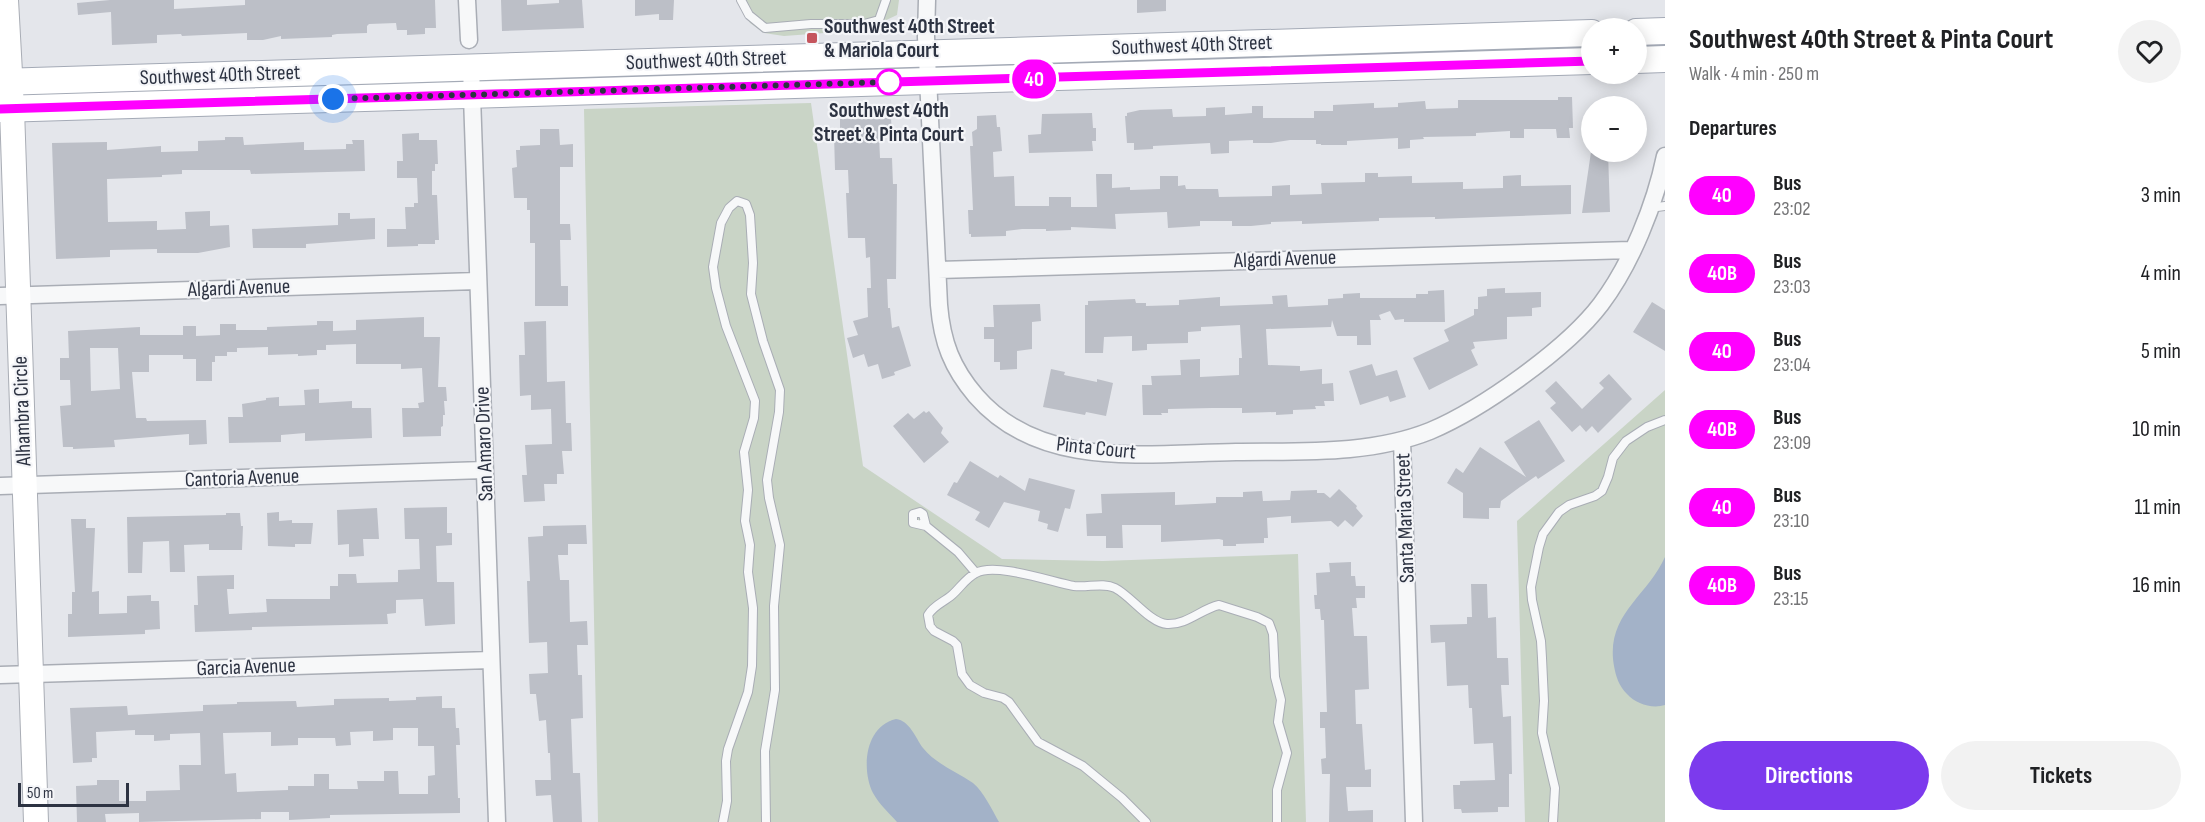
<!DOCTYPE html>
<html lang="en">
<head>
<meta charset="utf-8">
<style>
  :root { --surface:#fff; --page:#f2f2f2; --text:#202124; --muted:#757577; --accent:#7c3aed }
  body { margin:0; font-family:"Sofia Sans Condensed",sans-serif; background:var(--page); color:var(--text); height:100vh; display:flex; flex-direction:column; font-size:22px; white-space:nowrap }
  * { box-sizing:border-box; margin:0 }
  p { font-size:20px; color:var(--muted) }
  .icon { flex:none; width:33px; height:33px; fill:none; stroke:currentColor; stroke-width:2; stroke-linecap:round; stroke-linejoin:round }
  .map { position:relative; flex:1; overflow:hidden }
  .panel { display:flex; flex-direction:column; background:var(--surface); width:540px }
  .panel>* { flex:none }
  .badge { padding:0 12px; border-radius:20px; font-size:21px; line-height:39px }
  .controls { position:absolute; left:1581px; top:18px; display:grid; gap:12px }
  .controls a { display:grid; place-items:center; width:66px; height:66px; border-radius:50%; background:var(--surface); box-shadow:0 3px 15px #0003; font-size:30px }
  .scale { position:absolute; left:18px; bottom:15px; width:111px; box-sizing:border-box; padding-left:6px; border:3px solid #2d3342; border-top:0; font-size:16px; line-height:21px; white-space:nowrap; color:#2d3342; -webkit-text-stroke:4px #f4f5f8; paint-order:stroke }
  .you { position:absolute; width:30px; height:30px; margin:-15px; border:4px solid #fff; border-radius:50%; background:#1a73e8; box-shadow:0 0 0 9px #1a73e833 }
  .map>.badge { position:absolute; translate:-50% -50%; box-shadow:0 0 0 3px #fff }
  h2 { padding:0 24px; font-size:22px; line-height:54px }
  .round { display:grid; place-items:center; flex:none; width:63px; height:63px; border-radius:32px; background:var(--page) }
  .summary { display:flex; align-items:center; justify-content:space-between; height:102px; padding:0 24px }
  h1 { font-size:28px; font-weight:700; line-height:45px }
  .action { display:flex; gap:12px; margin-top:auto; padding:12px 24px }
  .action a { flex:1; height:69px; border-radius:36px; background:var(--accent); color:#fff; font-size:24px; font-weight:700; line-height:69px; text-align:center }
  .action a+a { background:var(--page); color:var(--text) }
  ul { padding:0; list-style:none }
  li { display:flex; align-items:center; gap:18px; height:78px; padding:0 24px }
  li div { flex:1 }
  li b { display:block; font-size:22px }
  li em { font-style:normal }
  li .badge { min-width:66px; font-weight:700; text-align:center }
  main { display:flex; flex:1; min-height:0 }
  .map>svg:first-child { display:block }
  .green { fill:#c9d4c6 }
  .water { fill:#a3b2c8 }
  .building { fill:#bcbfc7; fill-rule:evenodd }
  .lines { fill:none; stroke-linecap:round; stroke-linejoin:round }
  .lane-casing { stroke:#a9adb5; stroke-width:10 }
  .street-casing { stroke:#a9adb5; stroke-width:19 }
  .secondary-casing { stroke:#a9adb5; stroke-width:26 }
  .primary-casing { stroke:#a4aab6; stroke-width:28 }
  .lane { stroke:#f7f8f9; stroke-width:8 }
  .street { stroke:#f7f8f9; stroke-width:16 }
  .secondary { stroke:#fff; stroke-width:24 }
  .primary { stroke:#fff; stroke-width:26 }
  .line-casing { stroke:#fff; stroke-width:14 }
  .line { stroke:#f0f; stroke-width:9 }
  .walk { stroke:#2d3342; stroke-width:6; stroke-dasharray:0 10.8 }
  .poi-dot { fill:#c5555d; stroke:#f4f5f8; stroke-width:2 }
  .stop-dot { fill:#fff; stroke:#f0f; stroke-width:3 }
  .labels { text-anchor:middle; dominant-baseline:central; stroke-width:4.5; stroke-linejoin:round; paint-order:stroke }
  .poi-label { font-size:21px; font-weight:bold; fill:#2d3342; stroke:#f4f5f8; text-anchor:start }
  .street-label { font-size:21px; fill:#2d3342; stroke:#f4f5f8 }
  .stop-label { font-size:21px; font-weight:bold; fill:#2d3342; stroke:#f4f5f8 }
</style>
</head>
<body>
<main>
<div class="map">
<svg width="1665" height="822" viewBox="0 0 1665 822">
  <rect width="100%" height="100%" fill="#e4e6eb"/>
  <path class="green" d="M736,0H899L897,15L865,30L784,36L764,33L750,23Z
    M811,103L863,466L1002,559L1103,561L1298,554L1306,822H598L584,109Z
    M1665,390V822H1525L1517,521Z"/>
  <path class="water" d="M1665,557V705C1652,709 1636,704 1627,694C1619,686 1616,677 1614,666C1605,615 1647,597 1665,557Z
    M896,719C910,721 915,737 923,748C937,765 956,771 973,783C984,792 992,810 999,822H897C889,813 879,804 873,793C861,769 865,726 896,719Z"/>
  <path class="building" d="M110,0H174V9L245,5V0H435L436,28H425V34L407,35V30H397L396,23L369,24L367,26V33L337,34L332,35V37L281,39V36L263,40H247V33L182,36L181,34L157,35V43L112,45L111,12L78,15L77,3Z
    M501,0H527V5L559,3V0H582L584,28L502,31Z
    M635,0H674L673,20H659V14L635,16Z
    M1137,0H1166V11L1137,13Z
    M1558,97H1572L1573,128H1569L1570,138H1557L1556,129H1524V138H1510V131L1476,133V136L1423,137L1424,139L1410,140V148L1398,149V138L1347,141V145H1321V144H1316V140H1290L1271,143H1253V140L1229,141V153L1211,154L1210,143L1153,146V149L1134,150V143H1127L1125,116H1127V113L1140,110L1172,109L1173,117L1206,116V108L1225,107V115L1252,113V106H1263V118H1314V111H1333V105L1374,103V108L1398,107V103L1425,101L1426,109L1458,108V100H1558Z
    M1092,113L1093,128H1096V141H1092L1093,151L1029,153L1028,135L1041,134L1042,114Z
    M996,115L997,127H1000L1002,151L993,152L994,177L1014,176L1015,206H1049V197H1071V207H1097L1096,174H1112V188L1130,187V190L1160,189V176H1178V186L1185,185L1186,189H1218L1219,197L1272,196V186L1290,185V195L1322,194L1321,183L1365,182V173H1378V177L1412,176V183L1463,182V189L1503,188V176L1521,175V186L1571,185V214L1435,219V217L1379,218V221L1302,224V221L1271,222V224L1251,226H1232V221H1200V226L1168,228L1167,212L1115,214L1116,229L1071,227V230L1046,231V229H1022L1006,231V236L971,237V234H969L968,210H973L970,146H973L972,132L977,129V116Z
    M891,118L892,135L879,136L880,158H892L893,184H897L896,279H887L888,308H890L892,328L899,326L911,366L894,372L895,375L882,379L878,364L868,367L864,354L853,358L847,338L858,335L853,321L868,317L867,288H871L870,257L866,258L865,238H848L846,193H849L848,170H835L834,134H840V119Z
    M540,129H559L560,145L573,144V167H560V224H570L571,240H560L561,286H568V306H535V243H530V210H527V198H514L512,168L517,167L516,150H520V146L540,145Z
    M419,133V140H437L438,164H435V171H432V195H437L439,240H435V244H418V246L387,247V229H406L405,207H414V203H418L417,178H397V161H403L402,134Z
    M225,137H243L244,145L304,142V150H308L346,149V144H353L352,140H364L365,171L251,174L250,170H182V174L162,175V177L107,179L108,222L157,221V230L186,229L185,212L210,211V226L229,225L230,247L198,253H157V249L110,250V257L56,259L52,143L107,142V150L161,146V152L198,151V141L225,140Z
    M1591,152H1608L1610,212L1582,213Z
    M338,213H350V219L375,218V239L306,244V248H253L252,229L338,225Z
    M1505,288V293L1541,292V307L1532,308V316L1507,317V339L1473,342L1475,348L1471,350L1478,365L1429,390L1413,358L1449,341L1444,330L1474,315V309H1478V297L1487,296V289Z
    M1444,290L1445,322H1404V319L1395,320L1390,311L1379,315L1381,320H1370L1371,345H1357V336H1337L1332,320L1331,327L1266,329L1268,365L1300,366V371L1322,369V384L1333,383L1334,401H1324L1325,406H1315L1316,409L1293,410V414L1276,415V412L1242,413V408H1212L1168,409V413H1161L1162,415H1143L1142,385H1152L1151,376L1181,375L1180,360L1200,359V377L1239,375V358H1242L1240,325L1201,327V331L1188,332V343L1147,344V350L1132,351V336L1104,337L1103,353H1085V305H1088V301L1135,299L1136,303H1146V306L1179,305V300L1220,297V306L1273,304L1272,296L1287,295L1288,307L1328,305V299L1343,298V294L1360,293V298H1416V294H1428V291Z
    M1652,302L1665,310V351L1633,332Z
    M1040,304L1041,321L1032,322V349L1017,351V369L1000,370V362H994V339H984V327H994L993,305Z
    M424,317V337H440L438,387H446L447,401H444L445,415H443V426L441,427V436L403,437L402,408H419L418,403L424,402L422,368L401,369V364H356V344L326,345V350H317V355L298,356V354L268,355V347L237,348V352H227V356H215V362H212V381H196V359H183V355H149V372H132L136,418H146L147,421L206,420L207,444L189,445V434L114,440L115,447L73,449V447H63L60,406L71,405L70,380H60V358H69L68,331L140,327V335H183V326H196V336L220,335V324H236V330H267V327L317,325V321H333V331L356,330V320ZM90,348H118L120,389L91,391Z
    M546,321L547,382L565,381L566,423H571L572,451H562L564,474H557V484H544L545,501L524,502L522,475H527L525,445L552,444L551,409L531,410V395L520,396L519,355H525L524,322Z
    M1372,364L1376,376L1397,370L1406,397L1390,402L1388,396L1360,405L1349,371Z
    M1051,369L1065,372L1064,375L1097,382V379L1113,383L1106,416L1086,412L1085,415L1043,407Z
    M1609,374L1632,399L1598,433L1592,426L1586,432L1580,425L1572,432L1550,408L1556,403L1545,391L1556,381L1582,409L1604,388L1599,383Z
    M319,389V403L352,401V408H371L372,438L305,441V433L281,435V442L229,443L228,417H243L242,404L266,400V398L279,397V406L305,405L304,390Z
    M924,411L926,413L929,411L943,428L941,433L949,442L924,463L893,426L908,413L914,419Z
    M1539,420L1565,461L1538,479L1536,476L1520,487L1501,501L1500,508H1489V519L1463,518V493L1447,483L1456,468L1463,473L1480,447L1526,477L1504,442Z
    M970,461L998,478L1000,475L1025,491L1029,478L1075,490L1070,509L1065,508L1058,532L1047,529L1048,524L1038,521L1040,511L1004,502L989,528L975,520L980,512L947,495L954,482L957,483Z
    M1339,489L1357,506L1356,508L1363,516L1353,527L1345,520L1338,527L1331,521L1291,523V516L1267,518L1268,538H1264V543L1236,544V546H1223V540L1219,539L1161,542V525H1122L1123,548H1106V536H1087L1086,514L1102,513L1101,494L1175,492V505L1216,503V497H1243V492L1262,491L1263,501L1290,500L1291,491L1317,490V493H1324L1330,498Z
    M447,507V533H452V545L436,546L437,582H454L455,624L425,626L423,599L396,600V613L387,614L388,624L252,627V630L195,632L194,605H198L197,576L234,575V589H227L229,614L267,612L266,599H330V586H338V574H356L357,583L398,582V570L420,569L419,539H405L404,508Z
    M377,508L379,539H363L364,556L349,557V544L338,545L337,510Z
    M279,512V521L292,520V523H313L311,544H295V547L268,546L267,513Z
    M226,513H240L241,526H243L242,550H209V544L184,545L185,572H170L169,541L143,542L142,573H128L127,517L226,515Z
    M71,519H86V528H95L92,592L99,591V614L127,613V596L151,595V601H159L160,629L145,630V634L68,637V614H72V592H75Z
    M586,525L587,544H568V555H558L560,580H569L570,622L587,621L588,645H577L578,675H582L583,718L571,719L573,773H580L582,822H553L551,795L536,796L535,780H551L550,753H548L546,720L539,721L536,694H530L529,674L548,673L547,642L529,643L527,581H530L528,537L543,536V526Z
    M1351,562V576H1355L1356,586H1365V598H1356L1357,608H1352L1354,636H1367L1369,689L1355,690L1356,724H1362L1365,770L1371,769V787H1346L1348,811L1373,810V822H1329L1330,774H1322L1321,759L1326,758L1325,728H1320V712H1327L1324,620H1321L1320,609H1315L1314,595H1317L1316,573L1330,572L1329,563Z
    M1471,584H1487L1488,618L1496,617L1497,658H1508L1509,685H1501L1503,717L1511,716L1512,774H1509V807H1498V812L1462,813L1461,809H1454L1453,785H1460V781L1495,780L1493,743L1474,744L1472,708H1469L1468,685L1447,686L1445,642L1431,643L1430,625L1467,624V617H1472Z
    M442,696V708H455L456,728H459L460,745H456L458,798H460V813L330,815V818L289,820V812H261V819L139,822V813L105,814L106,822H77L76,786L97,785V780H119V801H146V791L180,790L179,765H201L200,733L170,734V740L154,741V735H135V730L96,732L97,758H92V762L73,763L70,708L127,706L128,715L203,711V705L237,704V702L296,701L297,707L334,705V699L389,698V701L416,700V697ZM393,728H418V746H434L435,775L428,776V794H399L398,771H384V781H357L358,789H329V774H314V786H288V790L237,792L236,773L225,774L223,733L271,732V746L298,745V738H335L336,746L351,745L350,732L373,731V741L393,740Z"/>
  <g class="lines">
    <g class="lane-casing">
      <path id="lane" d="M741,0L749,15L765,28L811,24H864L879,20L886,0
        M1650,208L1665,206
        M926,526L913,523V514L920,512L923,514L926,526L958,552L976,573
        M723,822L727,801L726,761L728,749L748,692L752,666L753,608L748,572L750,545L745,521L748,490L744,452L754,418L755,401L726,326L716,288L713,267L721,223L729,208L737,201L746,204L750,215L753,263L751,294L763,341L780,390L779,412L767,480L769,498L780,545L774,606L775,690L765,751L766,822
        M1146,822L1122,798L1083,766L1038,742L1009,702L1003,698L984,693L970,685L962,674L957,645L953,641L934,631L930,626L928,615C934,605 944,602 952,595C960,588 966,578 976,573C995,562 1052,582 1074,586C1087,588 1103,582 1115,588C1131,596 1150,623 1167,624C1187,625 1201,609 1219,605L1257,617L1269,623L1273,634L1275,677L1281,700L1278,722L1287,753L1277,790V822
        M1553,822L1555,788L1542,733L1544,701L1542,658L1541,641L1532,600L1531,587L1539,547L1543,534L1559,512L1569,505L1595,496L1602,491L1608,477L1613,458L1626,441L1647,427L1665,420"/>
    </g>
    <g class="street-casing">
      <path id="street" d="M467,0L469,40
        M927,0L926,37L939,305C942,342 952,368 976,396C1041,471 1148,453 1236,452C1300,451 1370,455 1430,431C1482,409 1567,349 1601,304C1631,264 1655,205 1665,156
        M471,67L497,822
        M938,270L1631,250
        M0,296L477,281
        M1402,440L1414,822
        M0,486L484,470
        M0,675L491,660"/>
    </g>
    <g class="secondary-casing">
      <path id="secondary" d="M6,0L12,109L36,822"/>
    </g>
    <g class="primary-casing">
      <path id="primary" d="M1636,32L1665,31
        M1636,60L1665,59
        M0,82L1592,33
        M0,109L1592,61"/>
    </g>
    <use href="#lane" class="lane"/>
    <use href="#street" class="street"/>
    <use href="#secondary" class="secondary"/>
    <use href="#primary" class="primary"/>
  </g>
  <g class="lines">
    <g class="line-casing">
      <path id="line" d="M0,109L1592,61"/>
    </g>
    <use href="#line" class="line"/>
    <path class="walk" d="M333,99L889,82"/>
  </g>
  <rect class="poi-dot" x="806" y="32" width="12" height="12" rx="3"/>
  <circle class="stop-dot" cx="889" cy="82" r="12"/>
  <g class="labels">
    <g class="poi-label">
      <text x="824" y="26">Southwest 40th Street<tspan x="824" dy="24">&amp; Mariola Court</tspan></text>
    </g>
    <g class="street-label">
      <text transform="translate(1192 45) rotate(-2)">Southwest 40th Street</text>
      <text transform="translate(706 60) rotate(-2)">Southwest 40th Street</text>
      <text transform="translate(220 75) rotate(-2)">Southwest 40th Street</text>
      <text transform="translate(1285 259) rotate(-2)">Algardi Avenue</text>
      <text transform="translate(239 288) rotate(-2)">Algardi Avenue</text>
      <text transform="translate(22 411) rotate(-92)">Alhambra Circle</text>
      <text transform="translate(484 444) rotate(-92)">San Amaro Drive</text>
      <text transform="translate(1096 448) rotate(6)">Pinta Court</text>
      <text transform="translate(242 478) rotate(-2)">Cantoria Avenue</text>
      <text transform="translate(1405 518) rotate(-92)">Santa Maria Street</text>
      <text transform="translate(246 667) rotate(-2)">Garcia Avenue</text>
    </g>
    <g class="stop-label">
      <text x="889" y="110">Southwest 40th<tspan x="889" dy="24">Street &amp; Pinta Court</tspan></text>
    </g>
  </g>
</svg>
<div class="controls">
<a>+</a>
<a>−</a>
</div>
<div class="scale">50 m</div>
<div class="you" style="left:333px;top:99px"></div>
<b class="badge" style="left:1034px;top:79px;background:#f0f;color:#fff">40</b>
</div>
<section class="panel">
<div class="summary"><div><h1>Southwest 40th Street &amp; Pinta Court</h1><p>Walk · 4 min · 250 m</p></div><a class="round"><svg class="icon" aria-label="heart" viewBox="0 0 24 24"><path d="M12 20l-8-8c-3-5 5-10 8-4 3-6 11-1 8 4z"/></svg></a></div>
<h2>Departures</h2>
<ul>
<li><span class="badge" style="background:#f0f;color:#fff">40</span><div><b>Bus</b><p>23:02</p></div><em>3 min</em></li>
<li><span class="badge" style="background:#f0f;color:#fff">40B</span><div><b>Bus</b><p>23:03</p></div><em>4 min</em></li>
<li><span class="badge" style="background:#f0f;color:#fff">40</span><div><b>Bus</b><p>23:04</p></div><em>5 min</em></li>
<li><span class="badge" style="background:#f0f;color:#fff">40B</span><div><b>Bus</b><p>23:09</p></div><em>10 min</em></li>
<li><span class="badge" style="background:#f0f;color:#fff">40</span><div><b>Bus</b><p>23:10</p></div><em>11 min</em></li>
<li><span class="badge" style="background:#f0f;color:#fff">40B</span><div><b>Bus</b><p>23:15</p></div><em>16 min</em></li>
</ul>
<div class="action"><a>Directions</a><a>Tickets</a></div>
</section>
</main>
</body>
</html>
